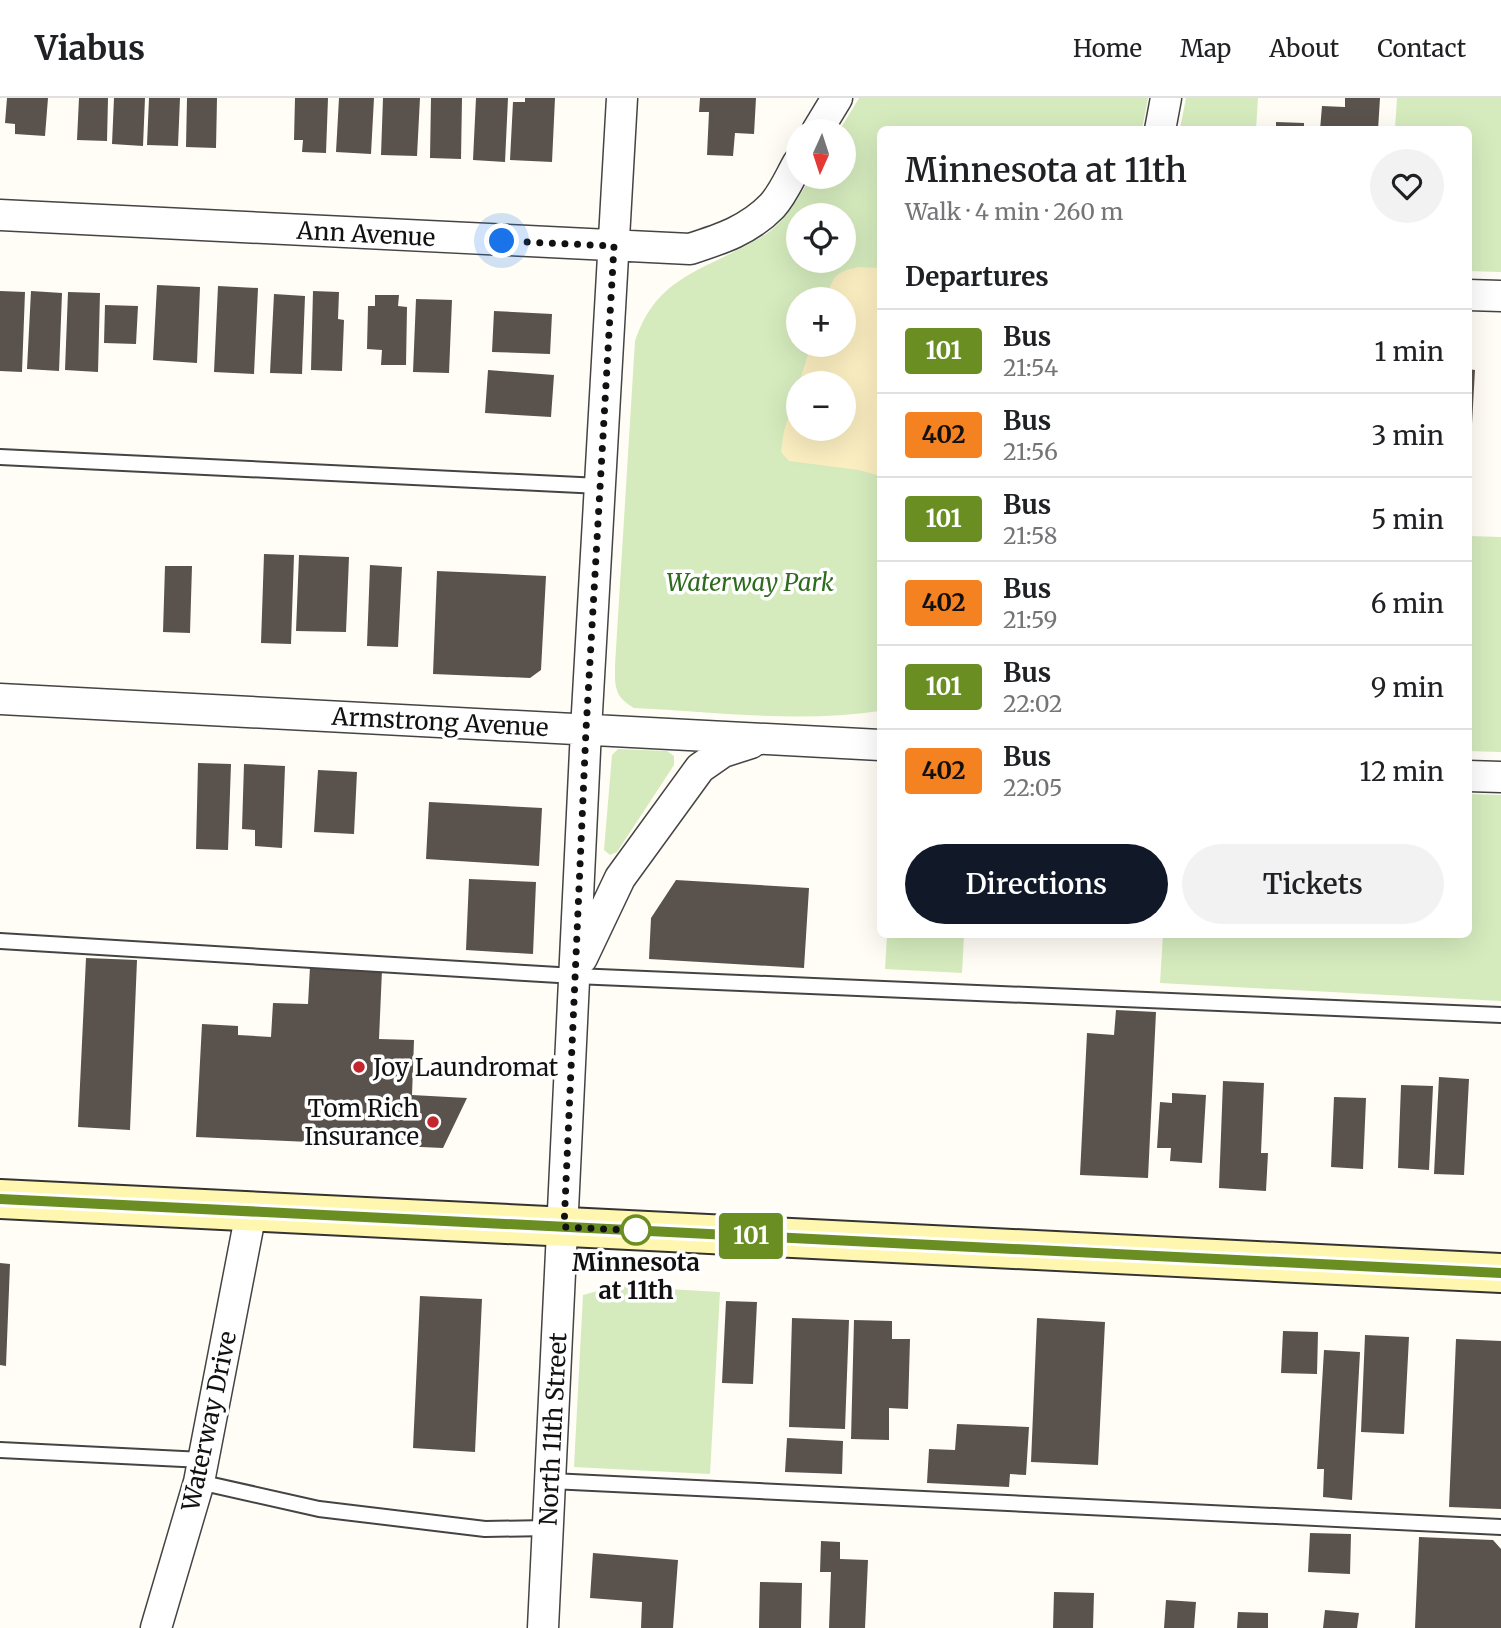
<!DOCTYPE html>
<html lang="en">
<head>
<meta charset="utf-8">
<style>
  :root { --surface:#fff; --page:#f2f2f2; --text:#202124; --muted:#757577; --line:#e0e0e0; --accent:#111827 }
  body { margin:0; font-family:Merriweather,serif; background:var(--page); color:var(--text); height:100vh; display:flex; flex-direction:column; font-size:26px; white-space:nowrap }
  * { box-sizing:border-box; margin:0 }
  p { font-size:23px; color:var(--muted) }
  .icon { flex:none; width:38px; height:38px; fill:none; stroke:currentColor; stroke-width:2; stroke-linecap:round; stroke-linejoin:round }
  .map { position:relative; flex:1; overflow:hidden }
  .panel { position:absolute; left:877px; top:28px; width:595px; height:812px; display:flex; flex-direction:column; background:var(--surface); border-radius:10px; box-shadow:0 7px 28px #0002 }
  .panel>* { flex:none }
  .badge { padding:0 14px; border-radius:5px; font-size:24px; line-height:46px }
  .needle { width:46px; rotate:183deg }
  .controls { position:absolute; left:786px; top:21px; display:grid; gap:14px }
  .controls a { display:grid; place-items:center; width:70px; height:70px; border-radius:50%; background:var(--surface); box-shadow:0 7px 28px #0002; font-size:35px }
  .you { position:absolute; width:35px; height:35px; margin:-18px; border:5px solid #fff; border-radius:50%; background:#1a73e8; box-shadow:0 0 0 10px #1a73e833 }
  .map>.badge { position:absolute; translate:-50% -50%; box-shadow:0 0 0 4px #fff }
  h2 { padding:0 28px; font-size:26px; line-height:63px }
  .round { display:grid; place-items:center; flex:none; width:74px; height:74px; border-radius:37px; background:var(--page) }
  .overview { display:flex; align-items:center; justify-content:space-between; height:119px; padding:0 28px }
  h1 { font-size:33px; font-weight:600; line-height:52px }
  .action { display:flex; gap:14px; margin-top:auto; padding:14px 28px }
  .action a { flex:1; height:80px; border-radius:42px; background:var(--accent); color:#fff; font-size:28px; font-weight:600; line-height:80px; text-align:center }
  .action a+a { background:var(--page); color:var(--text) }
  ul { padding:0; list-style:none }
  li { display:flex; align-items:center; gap:21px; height:84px; padding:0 28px; border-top:2px solid var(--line) }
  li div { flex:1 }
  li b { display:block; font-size:26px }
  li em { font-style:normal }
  li .badge { min-width:77px; font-weight:700; text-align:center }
  header { display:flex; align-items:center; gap:42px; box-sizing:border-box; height:98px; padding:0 35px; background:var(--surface); border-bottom:2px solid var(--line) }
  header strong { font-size:33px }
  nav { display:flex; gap:38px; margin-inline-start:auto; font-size:24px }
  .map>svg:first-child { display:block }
  .green { fill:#d5ebbd; fill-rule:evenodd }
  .sand { fill:#fbeec1 }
  .building { fill:#5a524d }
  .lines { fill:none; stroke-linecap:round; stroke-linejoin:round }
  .service-casing { stroke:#444; stroke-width:18 }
  .minor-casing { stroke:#444; stroke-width:33 }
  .secondary-casing { stroke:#333; stroke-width:42 }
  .service { stroke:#fff; stroke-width:14 }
  .minor { stroke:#fff; stroke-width:30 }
  .secondary { stroke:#fff6b0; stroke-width:38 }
  .line-casing { stroke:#fff; stroke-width:16 }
  .line { stroke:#6b8e23; stroke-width:10 }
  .walk { stroke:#111; stroke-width:7; stroke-dasharray:0 12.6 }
  .poi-dot { fill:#c4262e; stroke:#fff; stroke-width:2.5 }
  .stop-dot { fill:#fff; stroke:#6b8e23; stroke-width:3.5 }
  .labels { text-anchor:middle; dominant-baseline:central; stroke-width:7; stroke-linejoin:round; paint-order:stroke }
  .street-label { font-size:24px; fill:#111; stroke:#fff }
  .park-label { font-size:24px; font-style:italic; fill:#2f6b1f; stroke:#fff }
  .poi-label { font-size:24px; fill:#111; stroke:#fff; text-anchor:start }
  .stop-label { font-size:24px; font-weight:bold; fill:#111; stroke:#fff }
</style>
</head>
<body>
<header>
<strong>Viabus</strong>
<nav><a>Home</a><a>Map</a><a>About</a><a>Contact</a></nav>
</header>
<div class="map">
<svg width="1501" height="1530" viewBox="0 0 1501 1530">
  <rect width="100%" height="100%" fill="#fffdf5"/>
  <path class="green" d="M859,0H1148L1142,31L880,32V613C800,625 715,614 634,610C614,598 615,589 615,567L635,243C655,183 695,175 745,148C756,142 768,136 777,127C791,114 801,95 811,79H844V33H839ZM798,117H844V163H798ZM798,201H844V247H798ZM798,285H844V331H798Z
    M1186,0H1258L1256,31H1180Z
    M1397,0H1501V174L1468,173V32L1395,31Z
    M1468,438L1501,439V654L1468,653Z
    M618,651L667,653L674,658V667L617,754L610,757L604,752L612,657Z
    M1468,696L1501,697V903L1160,885L1163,837L1468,836Z
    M887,837H964L962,875L885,871Z
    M616,1188L720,1194L710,1376L574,1369L583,1197Z"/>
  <path class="sand" d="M859,169L880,170V378L859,372L789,363L781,354L784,333L798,289V331H844V285H799L811,247H844V201H826C833,178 835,174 859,169Z"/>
  <path class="building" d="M7,0H48L45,38L15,36V26L5,25Z
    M79,0H108L107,43L77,42Z
    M114,0H145L143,48L112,46Z
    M149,0H180L178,48L147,47Z
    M187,0H217L216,50L186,49Z
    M295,0H328L326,55L302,54L303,42H294Z
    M339,0H374L371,56L336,54Z
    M383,0H420L417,58L381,57Z
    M431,0H462L461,61L430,60Z
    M476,0H508L505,64L473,62Z
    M525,0H555L552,64L510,62L513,4H525Z
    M700,0H756L754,36L735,35L733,58L707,57L709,14H699Z
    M1345,0H1380L1378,32H1320L1322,8L1345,9Z
    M1276,24L1304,25V32H1276Z
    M157,187L200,189L197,265L153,262Z
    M218,188L258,190L254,276L214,274Z
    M0,193L25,194L22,274L0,273Z
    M31,193L62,195L59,273L27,271Z
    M313,193L339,194L338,221L344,222L342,273L311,272Z
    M68,194L100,195L98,274L65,272Z
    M274,196L305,198L302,276L270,275Z
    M375,197H399L398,208L407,209L406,267H381L382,252L367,251L368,208H375Z
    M416,201L452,202L449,275L413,274Z
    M105,207L138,208L136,246L104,245Z
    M494,213L552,216L550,256L492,254Z
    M1468,271L1475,272L1470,362H1468Z
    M488,272L554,277L551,319L485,315Z
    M264,456L294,457L291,546L261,545Z
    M299,457L349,459L346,534L296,533Z
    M370,467L402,469L398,549L367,548Z
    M165,468H192L190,535L163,534Z
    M437,473L546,478L541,572L530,580L433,576Z
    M198,665L231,666L228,752L196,751Z
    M244,666L285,668L282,750L255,748V732L242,731Z
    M318,672L357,674L354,736L314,734Z
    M429,704L542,710L539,768L426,761Z
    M469,781L536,784L533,856L466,852Z
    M676,782L809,790L804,870L649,861L651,820Z
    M86,860L137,862L130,1032L78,1029Z
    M310,869L382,872L379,941L414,942L412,997L467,1000L443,1050L196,1039L202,926L238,928V937L271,939L273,905L308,906Z
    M1116,912L1156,914L1148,1080L1080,1077L1087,935L1114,937Z
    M1439,979L1469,981L1464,1077L1434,1076Z
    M1223,983L1264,985L1261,1055H1268L1266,1093L1219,1090Z
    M1401,987L1433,988L1429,1072L1398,1070Z
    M1172,995L1206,997L1202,1065L1170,1063L1171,1050H1157L1160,1004L1172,1005Z
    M1334,999L1366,1000L1363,1071L1331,1069Z
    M0,1165L10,1166L6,1268L0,1267Z
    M420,1198L482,1201L475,1354L413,1350Z
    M726,1203L757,1204L753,1286L722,1285Z
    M792,1220L849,1222L845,1331L789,1329Z
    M1037,1220L1105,1224L1098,1367L1031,1364Z
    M854,1222L892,1223V1241H910L908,1311L889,1310V1342L851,1341Z
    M1283,1233L1318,1234L1317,1276L1281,1275Z
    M1365,1237L1409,1239L1404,1336L1361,1334Z
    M1456,1241L1501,1243V1411L1449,1409Z
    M1324,1252L1360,1254L1352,1402L1323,1399L1324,1371H1317Z
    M957,1326L1029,1329L1026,1377L1010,1376L1009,1389L927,1385L929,1351L955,1352Z
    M787,1340L843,1343L842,1376L785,1374Z
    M1310,1435L1351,1436L1350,1476L1308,1474Z
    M1419,1439L1493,1442L1501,1451V1530H1415Z
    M821,1443L840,1444V1461L868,1462L865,1530H829L831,1474H820Z
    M593,1455L678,1462L673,1530H641L642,1504L590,1500Z
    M760,1484L802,1485L801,1530H759Z
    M1054,1494L1094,1495L1093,1530H1053Z
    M1166,1502L1196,1504L1194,1530H1164Z
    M1325,1512L1359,1515L1357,1530H1323Z
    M1238,1514L1268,1515V1530H1237Z"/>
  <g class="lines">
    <g class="service-casing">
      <path id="service" d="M0,359L600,388
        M0,843L575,878L1501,917
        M0,1352L203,1362
        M551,1383L1501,1429
        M199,1384L319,1411L485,1431L548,1430"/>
    </g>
    <g class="minor-casing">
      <path id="minor" d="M1160,32L1166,0
        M817,33L837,0
        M0,117L690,151C721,141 749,132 772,108C783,96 790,79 798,65
        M1468,197L1501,198
        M0,601L880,647
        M1468,678L1501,679
        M582,860L620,780L700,670L723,654L751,645
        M156,1530L199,1384L251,1114
        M543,1530L586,632L622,0"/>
    </g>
    <g class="secondary-casing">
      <path id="secondary" d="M0,1101L1501,1175"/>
    </g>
    <use href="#service" class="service"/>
    <use href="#minor" class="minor"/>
    <use href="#secondary" class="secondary"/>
  </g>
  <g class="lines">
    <g class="line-casing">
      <path id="line" d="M0,1101L1501,1175"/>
    </g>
    <use href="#line" class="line"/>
    <path class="walk" d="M502,143L614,148L586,632L564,1129L646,1133L636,1132"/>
  </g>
  <g class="poi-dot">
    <circle cx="359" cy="969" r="7"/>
    <circle cx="433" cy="1024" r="7"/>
  </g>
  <circle class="stop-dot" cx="636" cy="1132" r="14"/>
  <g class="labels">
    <g class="street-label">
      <text transform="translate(366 136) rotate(3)">Ann Avenue</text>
      <text transform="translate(440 624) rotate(3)">Armstrong Avenue</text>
      <text transform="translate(209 1323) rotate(-78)">Waterway Drive</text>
      <text transform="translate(553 1331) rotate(-87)">North 11th Street</text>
    </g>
    <g class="park-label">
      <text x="750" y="484">Waterway Park</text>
    </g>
    <g class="poi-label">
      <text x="373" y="969">Joy Laundromat</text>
      <text x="419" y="1010" text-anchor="end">Tom Rich<tspan x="419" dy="28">Insurance</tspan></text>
    </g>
    <g class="stop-label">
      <text x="636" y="1164">Minnesota<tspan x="636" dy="28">at 11th</tspan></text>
    </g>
  </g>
</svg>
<div class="controls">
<a><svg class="needle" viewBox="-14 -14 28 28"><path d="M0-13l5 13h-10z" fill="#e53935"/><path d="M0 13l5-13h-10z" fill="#757577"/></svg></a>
<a><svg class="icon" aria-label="locate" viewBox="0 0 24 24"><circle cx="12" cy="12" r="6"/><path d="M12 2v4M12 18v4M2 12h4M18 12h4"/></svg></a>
<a>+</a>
<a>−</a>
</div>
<div class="you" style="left:502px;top:143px"></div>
<b class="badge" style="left:751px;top:1138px;background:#6b8e23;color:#fff">101</b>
<section class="panel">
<div class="overview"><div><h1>Minnesota at 11th</h1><p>Walk · 4 min · 260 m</p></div><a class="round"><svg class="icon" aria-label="heart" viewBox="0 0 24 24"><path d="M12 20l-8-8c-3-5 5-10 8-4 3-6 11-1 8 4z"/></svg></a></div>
<h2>Departures</h2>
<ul>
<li><span class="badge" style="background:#6b8e23;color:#fff">101</span><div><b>Bus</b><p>21:54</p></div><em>1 min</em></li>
<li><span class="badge" style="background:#f58220;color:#111">402</span><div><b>Bus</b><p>21:56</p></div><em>3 min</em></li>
<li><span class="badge" style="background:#6b8e23;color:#fff">101</span><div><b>Bus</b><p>21:58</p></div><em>5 min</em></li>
<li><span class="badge" style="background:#f58220;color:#111">402</span><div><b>Bus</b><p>21:59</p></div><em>6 min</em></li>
<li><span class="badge" style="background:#6b8e23;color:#fff">101</span><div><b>Bus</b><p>22:02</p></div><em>9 min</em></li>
<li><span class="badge" style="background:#f58220;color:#111">402</span><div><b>Bus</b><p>22:05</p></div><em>12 min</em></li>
</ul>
<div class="action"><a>Directions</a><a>Tickets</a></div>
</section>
</div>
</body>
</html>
